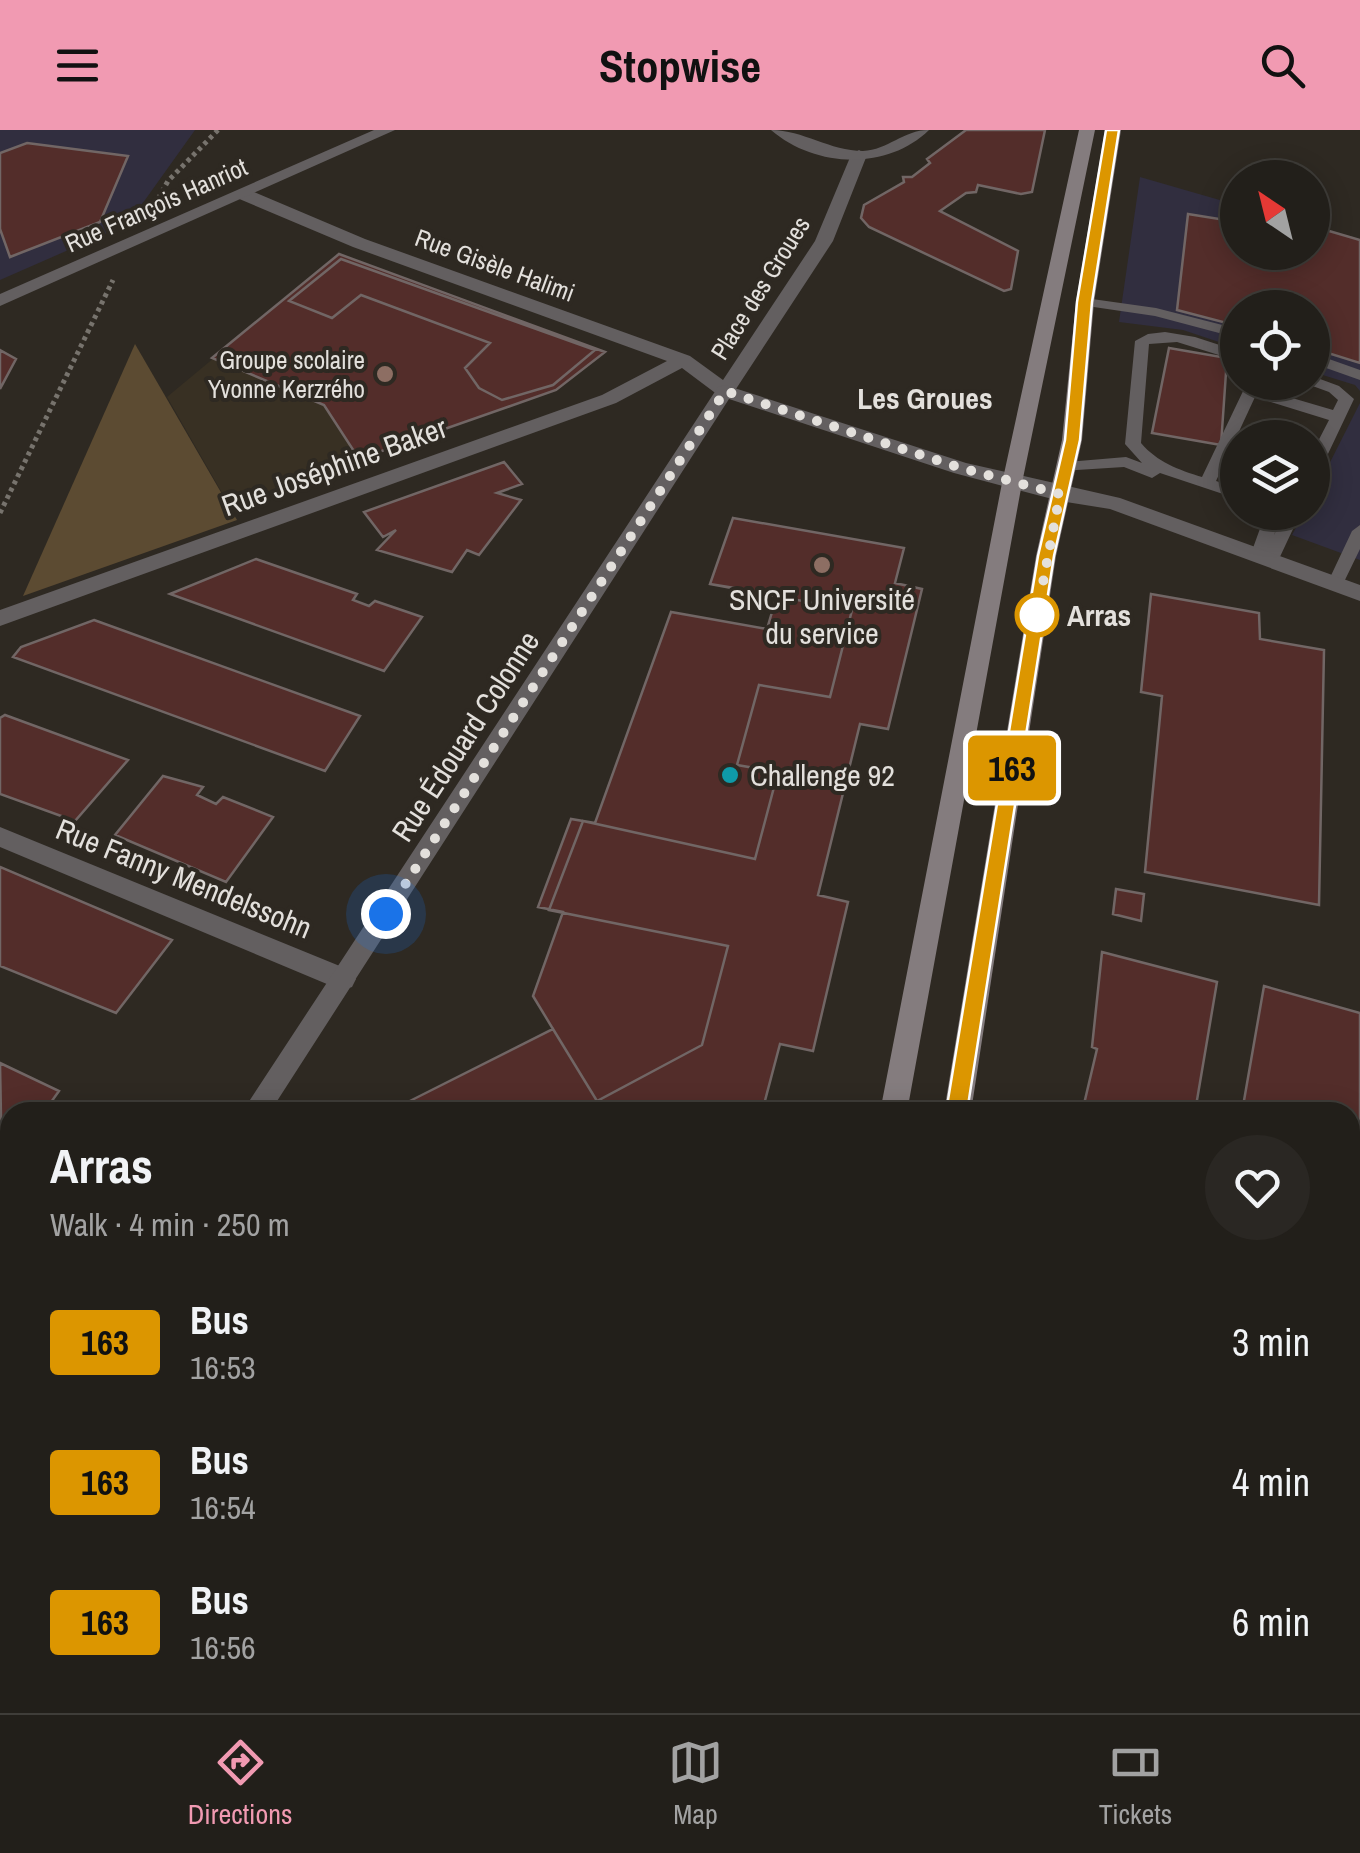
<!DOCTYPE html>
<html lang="en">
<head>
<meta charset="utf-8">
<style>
  :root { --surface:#221f1a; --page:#2a2723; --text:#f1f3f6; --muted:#a2a2a2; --line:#3f3d39; --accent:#f19ab2 }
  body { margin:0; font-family:"Archivo Narrow",sans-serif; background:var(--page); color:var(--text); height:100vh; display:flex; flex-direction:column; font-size:38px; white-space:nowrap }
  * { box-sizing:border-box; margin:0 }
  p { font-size:32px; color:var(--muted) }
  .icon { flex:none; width:55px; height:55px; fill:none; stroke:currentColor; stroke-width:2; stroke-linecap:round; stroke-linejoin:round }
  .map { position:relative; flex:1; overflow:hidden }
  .details { position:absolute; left:0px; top:972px; width:1360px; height:612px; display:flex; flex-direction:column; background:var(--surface); border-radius:30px 30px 0 0; box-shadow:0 5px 25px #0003,0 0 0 2px var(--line) }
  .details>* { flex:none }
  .badge { padding:0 20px; border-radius:8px; font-size:35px; line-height:65px }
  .needle { width:65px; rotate:325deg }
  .tools { position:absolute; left:1220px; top:30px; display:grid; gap:20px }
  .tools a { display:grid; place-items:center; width:110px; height:110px; border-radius:50%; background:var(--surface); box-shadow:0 5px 25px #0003,0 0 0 2px var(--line); font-size:50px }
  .you { position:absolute; width:50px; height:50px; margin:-25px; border:8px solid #fff; border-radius:50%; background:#1a73e8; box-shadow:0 0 0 15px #1a73e833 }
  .map>.badge { position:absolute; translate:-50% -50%; box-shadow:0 0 0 5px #fff }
  .round { display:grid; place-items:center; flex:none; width:105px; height:105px; border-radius:52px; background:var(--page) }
  .overview { display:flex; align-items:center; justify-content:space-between; height:170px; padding:0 50px }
  h1 { font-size:48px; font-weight:800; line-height:75px }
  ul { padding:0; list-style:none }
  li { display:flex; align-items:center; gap:30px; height:140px; padding:0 50px }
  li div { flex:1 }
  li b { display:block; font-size:38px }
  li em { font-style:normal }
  li .badge { min-width:110px; font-weight:700; text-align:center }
  header { display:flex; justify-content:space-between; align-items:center; height:130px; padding:0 50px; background:var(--accent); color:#111; font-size:45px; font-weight:800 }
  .tabs { display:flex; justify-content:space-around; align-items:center; height:140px; border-top:2px solid var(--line); background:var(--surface); font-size:28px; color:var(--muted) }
  .tabs a { display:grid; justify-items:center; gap:5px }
  .tabs .current { color:var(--accent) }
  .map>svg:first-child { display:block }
  .built { fill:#383023 }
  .industrial { fill:#312e3f }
  .green { fill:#5c4b32 }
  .building { fill:#532d2a; stroke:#716665; stroke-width:2.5 }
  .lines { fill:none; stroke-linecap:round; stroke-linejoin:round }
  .minor-tunnel { stroke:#49443e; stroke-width:30; stroke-dasharray:30 15; stroke-linecap:butt }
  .path { stroke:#77736d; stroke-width:5; stroke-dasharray:4 4; stroke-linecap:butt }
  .service { fill:#635f60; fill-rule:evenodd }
  .pedestrian { fill:#635f60; fill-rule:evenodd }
  .minor { fill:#635f60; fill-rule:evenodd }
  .tertiary { fill:#635f60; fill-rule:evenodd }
  .secondary { fill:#847c7e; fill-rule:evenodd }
  .line { fill:#dc9600; stroke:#fff; stroke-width:2.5 }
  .walk { stroke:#e3e0dc; stroke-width:10; stroke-dasharray:0 18 }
  .education-dot { fill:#8d6e63; stroke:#2e2922; stroke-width:4 }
  .stop-dot { fill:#fff; stroke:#dc9600; stroke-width:5 }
  .culture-dot { fill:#0f9aa8; stroke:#2e2922; stroke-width:4 }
  .labels { text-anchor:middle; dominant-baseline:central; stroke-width:8; stroke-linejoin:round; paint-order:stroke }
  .far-street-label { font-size:25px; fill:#e3e0dc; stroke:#2e2922 }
  .far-poi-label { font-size:25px; fill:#e3e0dc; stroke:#2e2922; text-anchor:end }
  .far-quarter-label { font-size:30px; font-weight:bold; fill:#e3e0dc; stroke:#2e2922 }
  .street-label { font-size:30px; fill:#e3e0dc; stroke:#2e2922 }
  .poi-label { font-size:30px; fill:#e3e0dc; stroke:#2e2922 }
  .stop-label { font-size:30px; font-weight:bold; fill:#e3e0dc; stroke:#2e2922; text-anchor:start }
</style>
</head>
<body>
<header><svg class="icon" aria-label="menu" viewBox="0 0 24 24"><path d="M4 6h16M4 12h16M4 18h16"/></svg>Stopwise<svg class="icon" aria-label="search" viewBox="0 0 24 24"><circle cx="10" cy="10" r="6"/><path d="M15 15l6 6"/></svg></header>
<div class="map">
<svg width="1360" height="1583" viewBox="0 0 1360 1583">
  <rect width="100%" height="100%" fill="#2e2922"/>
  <path class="built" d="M339,124L605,222L556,260L229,375L167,267Z"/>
  <path class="industrial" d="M0,0H195L135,84L114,100L0,150Z
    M1140,47L1237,75L1238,122H1312L1360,110V261L1355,255L1313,242L1312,178H1238L1237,218L1183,200L1119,192Z
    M1360,273V430L1292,405L1304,383L1312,382L1313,366Z"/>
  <path class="green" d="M135,214L237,390L23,466Z"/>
  <path class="building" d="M966,0H1045L1032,62L1021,64L978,55L976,62L966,63L940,81L1018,121L1011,159L1004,161L869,97L861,88L864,75L904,52L903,47H912L930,33L927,29Z
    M27,13L128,26L100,92L10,127L0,99V23Z
    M1188,84L1238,92V122H1312V96L1360,110V233L1312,218V178H1238V196L1177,180Z
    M339,124L605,222L556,260L359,329L324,275L212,228Z
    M341,129L595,220L553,255L502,270L479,258L465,238L490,213L361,165L332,188L289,171Z
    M1169,218L1227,228L1221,315L1152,303Z
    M0,220L16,229L0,259Z
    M504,332L522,354L497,363L521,370L479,425L467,420L452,442L377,420L396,400L383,407L364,382Z
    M733,388L904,418L895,453L922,459L888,599L860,594L818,765L848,772L813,921L780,914L762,982H388L553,899L533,866L563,782L538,777L571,689L595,693L671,482L767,499L777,465L710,454Z
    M733,388L904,418L895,453L922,459L888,599L860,594L818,765L848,772L813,921L780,914L762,982H388L553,899L597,971L702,915L728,816L549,780L583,691L755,729L778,642L737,635L759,555L830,567L852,480L710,454Z
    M256,429L357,464L353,470L369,476L375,471L422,487L384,541L170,464Z
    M1151,464L1259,483L1260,509L1324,520L1319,775L1145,742L1162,566L1141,562Z
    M94,490L360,586L325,641L13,527L21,517Z
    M5,585L128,630L75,691L0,664V588Z
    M163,646L203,657L197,665L216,674L223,667L273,687L226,752L115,705Z
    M0,737L172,810L116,883L0,836Z
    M1116,759L1144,764L1141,791L1113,784Z
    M1102,822L1217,852L1195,982H1127L1085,970L1097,919L1092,917Z
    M1264,856L1360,883V1072L1350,1069V982H1242Z
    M0,933L59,961L44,982H10V1029L2,1040Z
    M0,1185L10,1188V1269L0,1284Z
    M0,1185L10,1188V1335L0,1332Z
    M10,1269V1526L6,1525L0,1539V1284Z
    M1350,1328L1360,1330V1583H1314L1284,1575H1350Z
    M6,1525L10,1526V1575H662L660,1583H0V1539Z
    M439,1575H662L660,1583H442Z"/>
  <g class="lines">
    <path class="minor-tunnel" d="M0,1384L10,1367"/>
    <path class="path" d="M158,69L168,51L218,0
      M0,383L113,150"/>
    <path class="service" d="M1085,168L1156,178L1238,199V208L1155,186L1080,175V169Z
      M1165,202L1195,207L1238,221V231L1177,212L1149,214L1141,313C1157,332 1179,340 1202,347L1245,257H1255L1333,280L1338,270L1329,262L1307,254L1312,252V246L1339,256L1354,269L1318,345L1312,346V323L1329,290L1255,267L1216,351L1238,358V369L1160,343L1152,348L1124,337L1061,341V333L1067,332L1126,327L1142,333L1125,314L1135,211L1148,204Z
      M1312,223L1360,240V250L1312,233Z
      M1266,382H1282L1274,405L1285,382H1301L1278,431L1270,437L1262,431L1266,422H1255L1253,418Z
      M1360,395V419L1343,454L1341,458H1329L1327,454L1352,401Z"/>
    <path class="pedestrian" d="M859,20L867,25L833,111L732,265H718L682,238L616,273L0,496V480L602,265L667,231L353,117L237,68V60H249L365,109L690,226L723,250L815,111L851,25Z
      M0,697L352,841L356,849L352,857L343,860L334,857L0,717Z"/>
    <path class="minor" d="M725,255L966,333L1120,368L1360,455V471L1110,379L1060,371L954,343L729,269L270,982H242L718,257Z
      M1350,1165L1360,1168V1198L1350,1193Z"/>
    <path class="tertiary" d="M374,0H395L0,176V164Z
      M771,0C803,0 830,21 863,21C888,20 903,0 929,0C887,41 815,38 771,0Z"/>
    <path class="secondary" d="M1079,0H1095L1022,353L907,982H880L1002,353Z
      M1105,0H1121L1094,172L1082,310L1056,426L971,982H944L1036,426L1062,310L1076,172Z
      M763,1575H797L795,1583H761Z
      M846,1575H880L879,1583H845Z"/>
  </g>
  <path class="line" d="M1106,0H1119L1092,172L1080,310L1054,426L967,982L957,992L946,982L1038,426L1065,310L1077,172Z"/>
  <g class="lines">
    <path class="walk" d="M386,784L725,261L961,338L1060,364L1034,500L1037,485"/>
  </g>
  <g class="education-dot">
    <circle cx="385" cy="244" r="10"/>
    <circle cx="822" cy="435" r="10"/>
  </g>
  <circle class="stop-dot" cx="1037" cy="485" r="20"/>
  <circle class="culture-dot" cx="730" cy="645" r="10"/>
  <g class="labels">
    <g class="far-street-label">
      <text transform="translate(156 75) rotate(-24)">Rue François Hanriot</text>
      <text transform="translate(495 135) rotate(20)">Rue Gisèle Halimi</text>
      <text transform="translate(760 158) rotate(-58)">Place des Groues</text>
    </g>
    <g class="far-poi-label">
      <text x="365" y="230">Groupe scolaire<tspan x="365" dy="29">Yvonne Kerzrého</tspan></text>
    </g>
    <g class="far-quarter-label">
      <text x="925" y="268">Les Groues</text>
    </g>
    <g class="street-label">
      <text transform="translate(334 336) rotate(-20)">Rue Joséphine Baker</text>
      <text transform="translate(465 606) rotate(-57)">Rue Édouard Colonne</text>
      <text transform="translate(184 748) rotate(22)">Rue Fanny Mendelssohn</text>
    </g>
    <g class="poi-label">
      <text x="822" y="469">SNCF Université<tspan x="822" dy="34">du service</tspan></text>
      <text x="750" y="645" text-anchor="start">Challenge 92</text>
    </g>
    <g class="stop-label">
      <text x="1067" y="485">Arras</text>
    </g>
  </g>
</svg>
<div class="tools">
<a><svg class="needle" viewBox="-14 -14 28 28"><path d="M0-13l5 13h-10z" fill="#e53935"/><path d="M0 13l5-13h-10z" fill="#a2a2a2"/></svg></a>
<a><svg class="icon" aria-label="locate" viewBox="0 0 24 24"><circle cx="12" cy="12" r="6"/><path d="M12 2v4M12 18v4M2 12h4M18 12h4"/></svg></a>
<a><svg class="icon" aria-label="layers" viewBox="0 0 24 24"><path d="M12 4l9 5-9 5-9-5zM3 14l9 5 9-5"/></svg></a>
</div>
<div class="you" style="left:386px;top:784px"></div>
<b class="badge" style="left:1012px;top:638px;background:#dc9600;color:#111">163</b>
<section class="details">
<div class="overview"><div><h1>Arras</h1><p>Walk · 4 min · 250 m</p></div><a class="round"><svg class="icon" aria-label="heart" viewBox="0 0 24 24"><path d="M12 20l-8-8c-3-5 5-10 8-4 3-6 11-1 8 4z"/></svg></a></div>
<ul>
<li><span class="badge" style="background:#dc9600;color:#111">163</span><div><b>Bus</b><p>16:53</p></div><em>3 min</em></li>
<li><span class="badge" style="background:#dc9600;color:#111">163</span><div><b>Bus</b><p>16:54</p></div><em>4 min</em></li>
<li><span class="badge" style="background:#dc9600;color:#111">163</span><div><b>Bus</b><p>16:56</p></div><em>6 min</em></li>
</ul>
</section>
</div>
<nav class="tabs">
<a class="current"><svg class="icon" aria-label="directions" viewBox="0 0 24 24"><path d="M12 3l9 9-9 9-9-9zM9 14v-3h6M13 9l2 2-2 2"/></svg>Directions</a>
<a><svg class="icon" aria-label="map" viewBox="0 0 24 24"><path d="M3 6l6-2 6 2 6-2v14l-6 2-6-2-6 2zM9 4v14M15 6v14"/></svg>Map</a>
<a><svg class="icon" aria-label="tickets" viewBox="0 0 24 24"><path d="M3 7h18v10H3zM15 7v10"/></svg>Tickets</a>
</nav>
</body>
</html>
